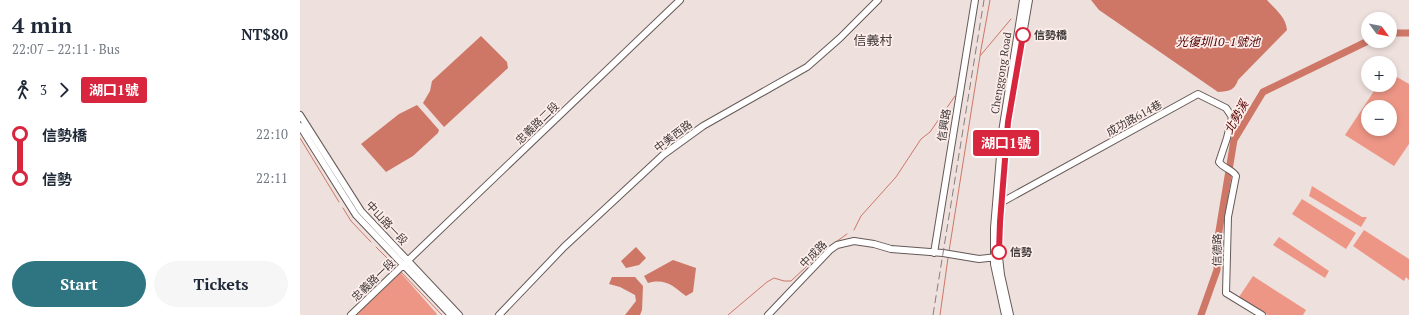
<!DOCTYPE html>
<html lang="en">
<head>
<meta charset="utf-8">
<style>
  :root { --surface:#fff; --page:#f6f6f7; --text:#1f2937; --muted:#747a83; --accent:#2e7581 }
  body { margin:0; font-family:"PT Serif","Noto Sans TC",serif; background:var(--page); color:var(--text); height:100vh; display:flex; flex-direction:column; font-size:15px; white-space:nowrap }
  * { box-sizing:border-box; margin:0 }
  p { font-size:13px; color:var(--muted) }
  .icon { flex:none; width:22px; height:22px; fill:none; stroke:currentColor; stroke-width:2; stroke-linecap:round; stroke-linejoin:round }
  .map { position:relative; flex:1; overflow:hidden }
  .side { display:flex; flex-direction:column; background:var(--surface); width:300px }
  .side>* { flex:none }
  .badge { padding:0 8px; border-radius:3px; font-size:14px; line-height:26px }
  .needle { width:26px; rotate:122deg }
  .tools { position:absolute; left:1061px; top:12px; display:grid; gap:8px }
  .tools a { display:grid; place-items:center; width:36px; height:36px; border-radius:50%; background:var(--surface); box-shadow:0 2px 6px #0003; font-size:20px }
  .map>.badge { position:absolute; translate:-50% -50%; box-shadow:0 0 0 2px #fff }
  .legs { display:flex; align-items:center; gap:6px; height:44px; padding:0 12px; font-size:13px }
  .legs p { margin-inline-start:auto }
  .headline { display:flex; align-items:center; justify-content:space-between; height:68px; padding:0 12px }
  h1 { font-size:22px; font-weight:800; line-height:30px }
  .primary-button { display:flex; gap:8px; margin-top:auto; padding:8px 12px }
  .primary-button a { flex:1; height:46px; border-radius:24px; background:var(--accent); color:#fff; font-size:16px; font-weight:800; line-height:46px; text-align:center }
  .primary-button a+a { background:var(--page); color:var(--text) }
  ul { padding:0 12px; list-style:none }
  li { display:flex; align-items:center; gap:14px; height:44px; font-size:15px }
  li i { display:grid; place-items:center; width:6px; height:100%; margin:0 5px; background:currentColor }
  li i::after { content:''; width:10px; height:10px; margin:-5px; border:3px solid; border-radius:50%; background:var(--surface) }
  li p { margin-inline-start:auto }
  li:first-child i { background:linear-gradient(#0000 50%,currentColor 0) }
  li:last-child i { background:linear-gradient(currentColor 50%,#0000 0) }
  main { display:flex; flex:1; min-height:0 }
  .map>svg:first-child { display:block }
  .green { fill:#ee9686; fill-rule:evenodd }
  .water { fill:#ce7767 }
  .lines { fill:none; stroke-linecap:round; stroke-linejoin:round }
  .stream { stroke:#ce7767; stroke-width:1 }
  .river { stroke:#ce7767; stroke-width:7 }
  .minor-casing { stroke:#665a58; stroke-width:8 }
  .minor { stroke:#fff; stroke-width:6 }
  .rail { stroke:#887e7c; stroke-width:1; stroke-dasharray:8 4; stroke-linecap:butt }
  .line-1-casing { stroke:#fff; stroke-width:9 }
  .line-1 { stroke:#d7263d; stroke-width:6 }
  .stop-1-dot { fill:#fff; stroke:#d7263d; stroke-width:2 }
  .labels { text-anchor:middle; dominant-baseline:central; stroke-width:3.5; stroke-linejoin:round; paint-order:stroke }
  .stop-label { font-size:11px; font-weight:bold; fill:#3f3938; stroke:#fcedea; text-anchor:start }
  .street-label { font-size:11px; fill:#3f3938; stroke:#fcedea }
  .water-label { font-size:12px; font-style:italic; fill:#540200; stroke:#fcedea }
  .quarter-label { font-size:13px; fill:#3f3938; stroke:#fcedea }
</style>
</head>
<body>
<main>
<section class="side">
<div class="headline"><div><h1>4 min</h1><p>22:07 – 22:11 · Bus</p></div><b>NT$80</b></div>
<div class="legs"><svg class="icon" aria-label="walk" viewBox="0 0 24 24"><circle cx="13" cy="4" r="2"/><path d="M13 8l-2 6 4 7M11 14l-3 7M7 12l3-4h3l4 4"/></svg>3<svg class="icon" aria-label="forward" viewBox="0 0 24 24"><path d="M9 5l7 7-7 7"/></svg><b class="badge" style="background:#d7263d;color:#fff">湖口1號</b></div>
<ul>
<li><i style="color:#d7263d"></i><b>信勢橋</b><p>22:10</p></li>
<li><i style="color:#d7263d"></i><b>信勢</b><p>22:11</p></li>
</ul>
<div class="primary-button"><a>Start</a><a>Tickets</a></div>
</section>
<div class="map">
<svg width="1109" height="315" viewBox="0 0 1109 315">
  <rect width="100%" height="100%" fill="#eee0dd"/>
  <path class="green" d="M1090,73L1109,84V144L1094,166L1045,135L1078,85H1090ZM1068,107H1090V129H1068Z
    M1012,186L1062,217H1067L1061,227L1009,196Z
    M1002,199L1056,233L1046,249L992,214Z
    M1064,230L1109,259V280L1106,277L1104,281L1053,246Z
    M979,237L1029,271L1025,278L973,245Z
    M100,272L137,314L136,315H51Z
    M953,276L1006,310L1003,315H968L939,297Z"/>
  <path class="water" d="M791,0H967C975,9 986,17 987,30L938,80C934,91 929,91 918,92L799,10Z
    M181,36L207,62L208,68L144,127L123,103L130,91L132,81Z
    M117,105L139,130L138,133L113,156L86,172L61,144L99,114Z
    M336,247L346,258L339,265L326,268L321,261Z
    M373,260L396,268L393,292L386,296C373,286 366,278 348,283L344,276Z
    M312,277H335L343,286L342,310L340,315H325L336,301L335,295L320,287L309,284Z"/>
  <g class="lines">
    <path class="stream" d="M680,55L690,0
      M0,138L39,202
      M43,208L51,221L71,242
      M554,230L561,216L596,177L621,139L630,132L655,96
      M76,247L96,267
      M649,251L680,56L711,19
      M101,272L142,315
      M428,315L467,282L474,278L484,281H491L523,251L547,234
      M640,315L648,258"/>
    <path class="river" d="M1090,33H1109
      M901,315L917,270L918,237L934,140L963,92L1068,41"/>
    <g class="minor-casing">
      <path id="minor" d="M0,115L61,211L159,315
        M0,126L56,215L151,315
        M697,201H704L898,94L926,108L932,117L927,138L919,162C924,169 932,169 936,176L928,217L926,293L962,315
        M634,253L675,0
        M51,315L380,0
        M199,315L264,247L363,155L403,126L507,67L540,38L578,0
        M468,315L530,250L537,245L554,241L574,244L591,249L643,253L679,259L697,257
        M705,315L694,264V228L702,132L723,0
        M710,315L701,275L699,257L700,222L708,122L729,0"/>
    </g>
    <use href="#minor" class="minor"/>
    <path class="rail" d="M633,315L684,0"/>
  </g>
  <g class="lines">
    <g class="line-1-casing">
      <path id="line-1" d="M699,252L700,222L708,122L723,35"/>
    </g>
    <use href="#line-1" class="line-1"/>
  </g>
  <g class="stop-1-dot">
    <circle cx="723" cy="35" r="7"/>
    <circle cx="699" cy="252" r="7"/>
  </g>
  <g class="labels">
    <g class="stop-label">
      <text x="734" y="35">信勢橋</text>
      <text x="710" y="252">信勢</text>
    </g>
    <g class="street-label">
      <text transform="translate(701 73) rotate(-81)">Chenggong Road</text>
      <text transform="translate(834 118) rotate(-29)">成功路614巷</text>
      <text transform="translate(237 123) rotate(-44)">忠義路二段</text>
      <text transform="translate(644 125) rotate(-81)">信興路</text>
      <text transform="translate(373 136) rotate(-37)">中美西路</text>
      <text transform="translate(87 223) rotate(47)">中山路一段</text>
      <text transform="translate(917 250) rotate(-89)">信德路</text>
      <text transform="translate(513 254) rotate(-45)">中成路</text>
      <text transform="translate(73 280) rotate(-44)">忠義路一段</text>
    </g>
    <g class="water-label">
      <text x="918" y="41">光復圳10-1號池</text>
      <text transform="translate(936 117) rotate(-61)">北勢溪</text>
    </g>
    <g class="quarter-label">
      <text x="573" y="40">信義村</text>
    </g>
  </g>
</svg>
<div class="tools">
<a><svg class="needle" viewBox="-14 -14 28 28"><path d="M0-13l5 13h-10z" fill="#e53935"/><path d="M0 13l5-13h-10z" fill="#747a83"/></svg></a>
<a>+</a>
<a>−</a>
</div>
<b class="badge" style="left:706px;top:143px;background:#d7263d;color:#fff">湖口1號</b>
</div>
</main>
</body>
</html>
